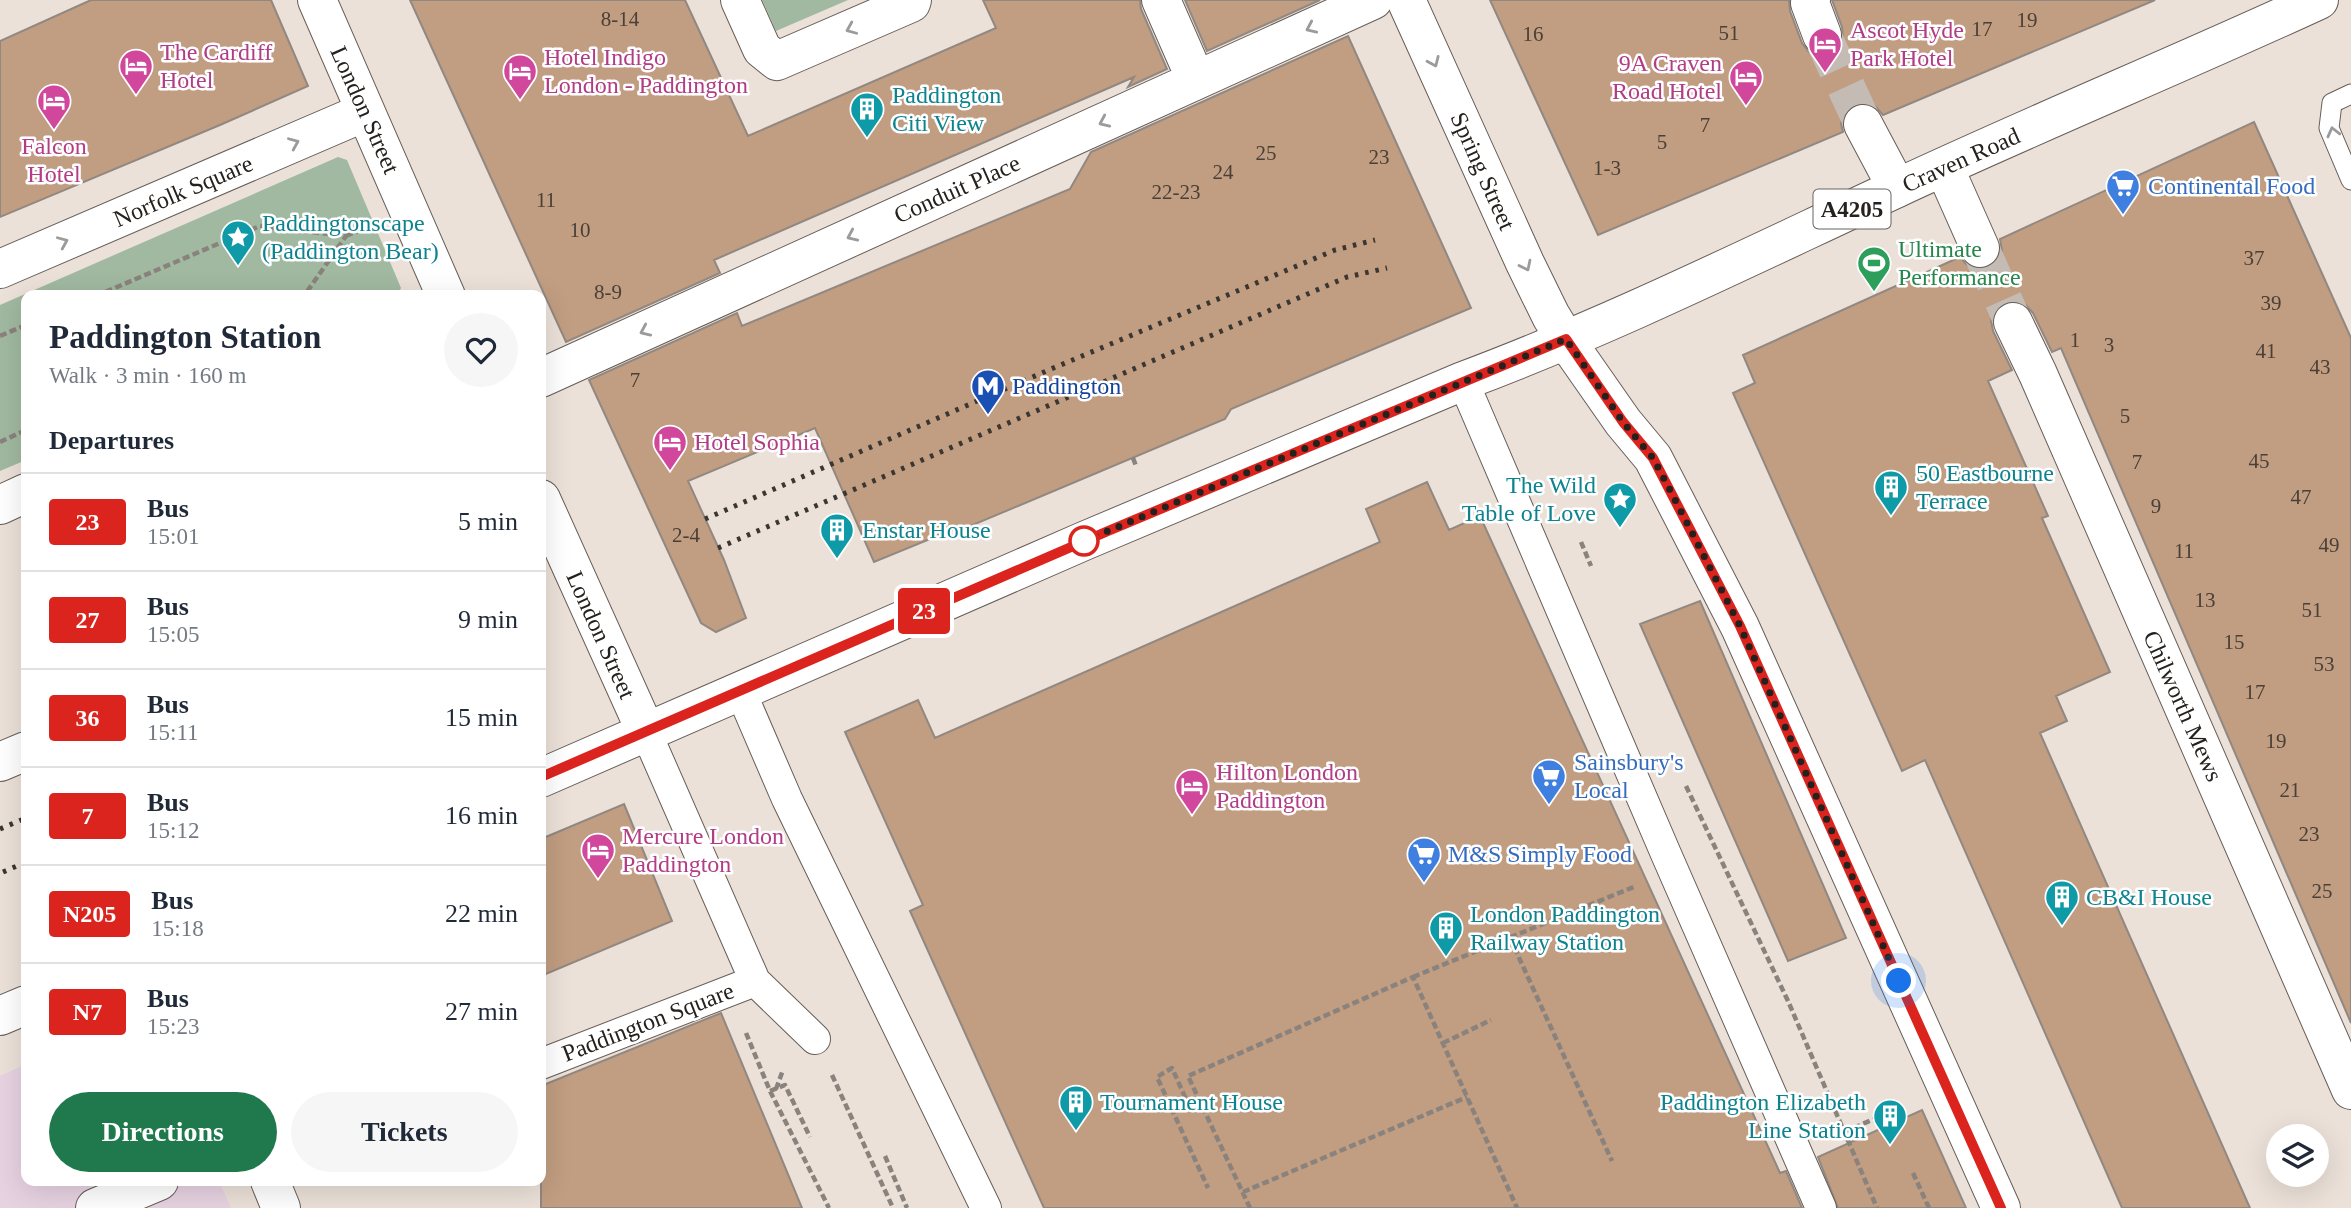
<!DOCTYPE html>
<html lang="en">
<head>
<meta charset="utf-8">
<style>
  :root { --surface:#fff; --page:#f6f6f7; --text:#1f2937; --muted:#747a83; --line:#e0e1e3; --accent:#20794d }
  body { margin:0; font-family:"Times New Roman",serif; background:var(--page); color:var(--text); height:100vh; display:flex; flex-direction:column; font-size:26px; white-space:nowrap }
  * { box-sizing:border-box; margin:0 }
  p { font-size:23px; color:var(--muted) }
  .icon { flex:none; width:38px; height:38px; fill:none; stroke:currentColor; stroke-width:2; stroke-linecap:round; stroke-linejoin:round }
  .map { position:relative; flex:1; overflow:hidden }
  .details { position:absolute; left:21px; top:290px; width:525px; height:896px; display:flex; flex-direction:column; background:var(--surface); border-radius:14px; box-shadow:0 7px 28px #0002 }
  .details>* { flex:none }
  .badge { padding:0 14px; border-radius:5px; font-size:24px; line-height:46px }
  .buttons { position:absolute; left:2266px; top:1124px; display:grid; gap:14px }
  .buttons a { display:grid; place-items:center; width:63px; height:63px; border-radius:50%; background:var(--surface); box-shadow:0 7px 28px #0002; font-size:35px }
  .you { position:absolute; width:35px; height:35px; margin:-18px; border:5px solid #fff; border-radius:50%; background:#1a73e8; box-shadow:0 0 0 10px #1a73e833 }
  .map>.badge { position:absolute; translate:-50% -50%; box-shadow:0 0 0 4px #fff }
  h2 { padding:0 28px; font-size:26px; line-height:63px }
  .round { display:grid; place-items:center; flex:none; width:74px; height:74px; border-radius:37px; background:var(--page) }
  .head { display:flex; align-items:center; justify-content:space-between; height:119px; padding:0 28px }
  h1 { font-size:33px; font-weight:700; line-height:52px }
  .button { display:flex; gap:14px; margin-top:auto; padding:14px 28px }
  .button a { flex:1; height:80px; border-radius:42px; background:var(--accent); color:#fff; font-size:28px; font-weight:700; line-height:80px; text-align:center }
  .button a+a { background:var(--page); color:var(--text) }
  ul { padding:0; list-style:none }
  li { display:flex; align-items:center; gap:21px; height:98px; padding:0 28px; border-top:2px solid var(--line) }
  li div { flex:1 }
  li b { display:block; font-size:26px }
  li em { font-style:normal }
  li .badge { min-width:77px; font-weight:700; text-align:center }
  .map>svg:first-child { display:block }
  .medical { fill:#e7d2e1 }
  .green { fill:#a1b9a0 }
  .building { fill:#c19d81; stroke:#918881; stroke-width:2 }
  .lines { fill:none; stroke-linecap:round; stroke-linejoin:round }
  .minor-tunnel { stroke:#c3bbb4; stroke-width:38; stroke-dasharray:38 19; stroke-linecap:butt }
  .service-casing { stroke:#665d57; stroke-width:21 }
  .pedestrian-casing { stroke:#665d57; stroke-width:32 }
  .minor-casing { stroke:#665d57; stroke-width:40 }
  .tertiary-casing { stroke:#665d57; stroke-width:40 }
  .primary-casing { stroke:#665d57; stroke-width:40 }
  .path { stroke:#89827d; stroke-width:4.5; stroke-dasharray:7 3.5; stroke-linecap:butt }
  .service { stroke:#fff; stroke-width:19 }
  .pedestrian { stroke:#fff; stroke-width:30 }
  .minor { stroke:#fff; stroke-width:38 }
  .tertiary { stroke:#fff; stroke-width:38 }
  .primary { stroke:#fff; stroke-width:38 }
  .rail { stroke:#3a3632; stroke-width:5; stroke-dasharray:3.5 7; stroke-linecap:butt }
  .oneway { stroke:#9c9b9a }
  .line-casing { stroke:#fff; stroke-width:16 }
  .line { stroke:#dc241f; stroke-width:10 }
  .walk { stroke:#24211e; stroke-width:7; stroke-dasharray:0 12.6 }
  .stop-dot { fill:#fff; stroke:#dc241f; stroke-width:3.5 }
  .labels { text-anchor:middle; dominant-baseline:central; stroke-width:5; stroke-linejoin:round; paint-order:stroke }
  .number-label { font-size:21px; fill:#4b4037 }
  .shield { fill:#fff; stroke:#666462; stroke-width:2 }
  .shield-label { font-size:23px; font-weight:bold; fill:#24211e }
  .hotel-label { font-size:24px; fill:#b23c85; stroke:#fff; text-anchor:start }
  .culture-label { font-size:24px; fill:#0d838f; stroke:#fff; text-anchor:start }
  .street-label { font-size:24px; fill:#24211e; stroke:#fff }
  .shop-label { font-size:24px; fill:#366cbe; stroke:#fff; text-anchor:start }
  .leisure-label { font-size:24px; fill:#27864d; stroke:#fff; text-anchor:start }
  .transit-label { font-size:24px; fill:#164399; stroke:#fff; text-anchor:start }
</style>
</head>
<body>
<div class="map">
<svg width="2351" height="1208" viewBox="0 0 2351 1208">
  <rect width="100%" height="100%" fill="#ebe1d9"/>
  <path class="medical" d="M26,1064V1181H219L231,1208H0V1076Z"/>
  <path class="green" d="M762,0H848L776,31Z
    M338,157L347,160L401,288L398,294L26,296V460L0,471V305Z"/>
  <path class="building" d="M91,0H271L308,86L220,125L0,217V41Z
    M410,0H685L748,136L996,28L983,0H1140L1141,9L1167,69L1128,87L1134,77L714,260L720,273L566,342Z
    M1185,0H1320L1207,51Z
    M1490,0H1789L1790,11L1802,43L1809,52L1819,57L1830,55L1838,49L1843,39L1842,27L1832,0H2155L1883,115L1874,105L1863,102L1853,104L1844,113L1841,123L1843,132L1598,235Z
    M1348,36L1471,308L1231,409L1225,419L968,527L964,525L874,562L815,428L688,481L724,560L746,618L716,632L701,623L589,380L737,313L742,326L1070,189L1091,152Z
    M2254,122L2351,338V1023L2061,348L2052,352L2033,313L2025,304L2014,300L2004,302L1995,309L1991,320L1993,331L2012,370L1988,381L2048,516L2042,518L2110,672L2056,696L2067,721L2040,733L2250,1208H2122L1925,760L1902,771L1733,393L1755,383L1743,355L1960,257L1967,265L1977,270L1989,268L1997,261L2002,251L2000,239Z
    M1427,482L1449,530L1480,516L1780,1173L1786,1171L1802,1208H1044L910,911L923,905L845,732L918,700L935,738L1380,542L1366,509Z
    M1700,601L1846,938L1788,961L1640,624Z
    M624,804L672,921L541,976V839Z
    M721,1013L802,1208H541V1086Z
    M1922,1110L1966,1208H1838L1818,1157Z"/>
  <g class="lines">
    <path class="minor-tunnel" d="M1822,35L1863,124
      M1980,248L2013,322"/>
    <g class="service-casing">
      <path id="service" d="M2351,94L2332,103L2329,128L2351,180"/>
    </g>
    <g class="pedestrian-casing">
      <path id="pedestrian" d="M1463,381L1666,854L1821,1208
        M740,690L787,799L986,1208
        M646,732L755,981L815,1039
        M541,1064L755,981"/>
    </g>
    <g class="minor-casing">
      <path id="minor" d="M740,0L762,49L777,61L911,3L912,0
        M1161,0L1196,80
        M1811,0L1810,3L1822,35
        M1863,124L1897,188
        M1944,167L1980,248
        M0,269L365,112
        M2013,322L2038,374L2351,1090
        M1565,339L1623,422L1653,458L1740,627L2001,1208
        M541,378L1373,0
        M0,505L26,493
        M0,762L26,751
        M270,1181L281,1208
        M95,1208L159,1181"/>
    </g>
    <g class="tertiary-casing">
      <path id="tertiary" d="M317,0L446,296
        M1406,0L1525,263L1551,316L1565,339
        M541,499L646,732"/>
    </g>
    <g class="primary-casing">
      <path id="primary" d="M541,778L1084,541L1463,381C1610,326 1751,256 1893,190C2034,124 2178,65 2319,0
        M0,1016L26,1005"/>
    </g>
    <path class="path" d="M346,236L367,227
      M96,296L260,226L346,236L304,296
      M0,336L26,325
      M0,442L26,430
      M1133,458L1136,466
      M1581,542L1591,566
      M1686,786L1788,1001L1877,1208
      M1510,938L1612,1161
      M1413,977L1636,886
      M746,1033L770,1091L829,1208
      M1443,1043L1491,1020
      M832,1075L893,1208
      M776,1089L783,1070
      M770,1091L785,1085L810,1137
      M1200,1101L1189,1106L1172,1068L1157,1077L1208,1188
      M1844,1132L1902,1107
      M885,1156L907,1208
      M1913,1173L1929,1208
      M1243,1192L1467,1097
      M1250,1208L1188,1076L1413,977L1517,1208"/>
    <use href="#service" class="service"/>
    <use href="#pedestrian" class="pedestrian"/>
    <use href="#minor" class="minor"/>
    <use href="#tertiary" class="tertiary"/>
    <use href="#primary" class="primary"/>
    <path class="rail" d="M705,519L1051,369L1335,250L1375,240
      M718,548L1347,277L1387,268
      M0,829L26,818
      M3,872L26,862"/>
  </g>
  <defs><path id="oneway-chevron" d="M-2-3.5L2.5 0L-2 3.5" fill="none" stroke-width="1.6" stroke-linecap="round" stroke-linejoin="round" transform="scale(1.75)"/></defs>
  <g class="oneway">
    <use href="#oneway-chevron" transform="translate(1311 28) rotate(156)"/>
    <use href="#oneway-chevron" transform="translate(851 29) rotate(157)"/>
    <use href="#oneway-chevron" transform="translate(1434 62) rotate(66)"/>
    <use href="#oneway-chevron" transform="translate(1104 122) rotate(156)"/>
    <use href="#oneway-chevron" transform="translate(2333 132) rotate(-104)"/>
    <use href="#oneway-chevron" transform="translate(294 143) rotate(-23)"/>
    <use href="#oneway-chevron" transform="translate(852 236) rotate(156)"/>
    <use href="#oneway-chevron" transform="translate(63 242) rotate(-23)"/>
    <use href="#oneway-chevron" transform="translate(1526 266) rotate(64)"/>
    <use href="#oneway-chevron" transform="translate(645 331) rotate(156)"/>
  </g>
  <g class="lines">
    <g class="line-casing">
      <path id="line" d="M541,777L1108,531L1566,339L1623,422L1653,458L1740,626L2001,1208"/>
    </g>
    <use href="#line" class="line"/>
    <path class="walk" d="M1084,541L1566,339L1623,422L1653,458L1670,490L1740,626L1899,981"/>
  </g>
  <defs>
    <g id="hotel-pin" transform="scale(1.75)"><path d="M0 17L-7.5 6A9.5 9.5 0 1 1 7.5 6Z" fill="#d1479c" stroke="#fff"/><path d="M-6-4.5h1.5V1H6V5H4.5V3h-9V5H-6ZM-4 0a1.8 1.8 0 1 1 3.6 0ZM.5 0V-2.5h3Q6-2.5 6 0Z" fill="#fff"/></g>
    <g id="building-pin" transform="scale(1.75)"><path d="M0 17L-7.5 6A9.5 9.5 0 1 1 7.5 6Z" fill="#0f9aa8" stroke="#fff"/><path d="M-4-6H4V6H1V3H-1V6H-4ZM-2.5-4.3h1.7v1.8h-1.7ZM.8-4.3h1.7v1.8H.8ZM-2.5-1h1.7V.8h-1.7ZM.8-1h1.7V.8H.8Z" fill="#fff"/></g>
    <g id="supermarket-pin" transform="scale(1.75)"><path d="M0 17L-7.5 6A9.5 9.5 0 1 1 7.5 6Z" fill="#3f7fe0" stroke="#fff"/><path d="M-6-5.5h2.5l.6 2H6L4.5 2H-2.5L-4.4-4H-6ZM-1.5 3.2a1.3 1.3 0 1 0 .1 0ZM3 3.2a1.3 1.3 0 1 0 .1 0Z" fill="#fff"/></g>
    <g id="sight-pin" transform="scale(1.75)"><path d="M0 17L-7.5 6A9.5 9.5 0 1 1 7.5 6Z" fill="#0f9aa8" stroke="#fff"/><path d="M0-6L1.8-2.2L6-1.7L2.9 1.2L3.7 5.4L0 3.3L-3.7 5.4L-2.9 1.2L-6-1.7L-1.8-2.2Z" fill="#fff"/></g>
    <g id="stadium-pin" transform="scale(1.75)"><path d="M0 17L-7.5 6A9.5 9.5 0 1 1 7.5 6Z" fill="#2e9e5b" stroke="#fff"/><path d="M0-5a6.5 5 0 1 0 0 10a6.5 5 0 1 0 0-10ZM-3.5-1.8h7v3.6h-7Z" fill="#fff"/></g>
    <g id="metro-pin" transform="scale(1.75)"><path d="M0 17L-7.5 6A9.5 9.5 0 1 1 7.5 6Z" fill="#1a4fb4" stroke="#fff"/><path d="M-5.5 5V-5H-3L0 0L3-5H5.5V5H3V-.5L0 4L-3-.5V5Z" fill="#fff"/></g>
  </defs>
  <g fill-rule="evenodd">
    <use href="#hotel-pin" x="1825" y="44"/>
    <use href="#hotel-pin" x="136" y="66"/>
    <use href="#hotel-pin" x="520" y="71"/>
    <use href="#hotel-pin" x="1746" y="77"/>
    <use href="#hotel-pin" x="54" y="101"/>
    <use href="#building-pin" x="867" y="109"/>
    <use href="#supermarket-pin" x="2123" y="186"/>
    <use href="#sight-pin" x="238" y="237"/>
    <use href="#stadium-pin" x="1874" y="263"/>
    <use href="#metro-pin" x="988" y="386"/>
    <use href="#hotel-pin" x="670" y="442"/>
    <use href="#building-pin" x="1891" y="487"/>
    <use href="#sight-pin" x="1620" y="499"/>
    <use href="#building-pin" x="837" y="530"/>
    <use href="#supermarket-pin" x="1549" y="776"/>
    <use href="#hotel-pin" x="1192" y="786"/>
    <use href="#hotel-pin" x="598" y="850"/>
    <use href="#supermarket-pin" x="1424" y="854"/>
    <use href="#building-pin" x="2062" y="897"/>
    <use href="#building-pin" x="1446" y="928"/>
    <use href="#building-pin" x="1076" y="1102"/>
    <use href="#building-pin" x="1890" y="1116"/>
  </g>
  <circle class="stop-dot" cx="1084" cy="541" r="14"/>
  <g class="labels">
    <g class="number-label">
      <text x="620" y="19">8-14</text>
      <text x="2027" y="20">19</text>
      <text x="1982" y="29">17</text>
      <text x="1729" y="33">51</text>
      <text x="1533" y="34">16</text>
      <text x="1705" y="125">7</text>
      <text x="1662" y="142">5</text>
      <text x="1266" y="153">25</text>
      <text x="1379" y="157">23</text>
      <text x="1607" y="168">1-3</text>
      <text x="1223" y="172">24</text>
      <text x="1176" y="192">22-23</text>
      <text x="546" y="200">11</text>
      <text x="580" y="230">10</text>
      <text x="2254" y="258">37</text>
      <text x="608" y="292">8-9</text>
      <text x="2271" y="303">39</text>
      <text x="2075" y="340">1</text>
      <text x="2109" y="345">3</text>
      <text x="2266" y="351">41</text>
      <text x="2320" y="367">43</text>
      <text x="635" y="380">7</text>
      <text x="2125" y="416">5</text>
      <text x="2259" y="461">45</text>
      <text x="2137" y="462">7</text>
      <text x="2301" y="497">47</text>
      <text x="2156" y="506">9</text>
      <text x="686" y="535">2-4</text>
      <text x="2329" y="545">49</text>
      <text x="2184" y="551">11</text>
      <text x="2205" y="600">13</text>
      <text x="2312" y="610">51</text>
      <text x="2234" y="642">15</text>
      <text x="2324" y="664">53</text>
      <text x="2255" y="692">17</text>
      <text x="2276" y="741">19</text>
      <text x="2290" y="790">21</text>
      <text x="2309" y="834">23</text>
      <text x="2322" y="891">25</text>
    </g>
    <rect class="shield" x="1813.5" y="189.5" width="77" height="39" rx="5"/>
    <g class="shield-label">
      <text x="1852" y="209">A4205</text>
    </g>
    <g class="hotel-label">
      <text x="1850" y="30">Ascot Hyde<tspan x="1850" dy="28">Park Hotel</tspan></text>
      <text x="160" y="52">The Cardiff<tspan x="160" dy="28">Hotel</tspan></text>
      <text x="544" y="57">Hotel Indigo<tspan x="544" dy="28">London - Paddington</tspan></text>
      <text x="1722" y="63" text-anchor="end">9A Craven<tspan x="1722" dy="28">Road Hotel</tspan></text>
      <text x="54" y="146" text-anchor="middle">Falcon<tspan x="54" dy="28">Hotel</tspan></text>
      <text x="694" y="442">Hotel Sophia</text>
      <text x="1216" y="772">Hilton London<tspan x="1216" dy="28">Paddington</tspan></text>
      <text x="622" y="836">Mercure London<tspan x="622" dy="28">Paddington</tspan></text>
    </g>
    <g class="culture-label">
      <text x="892" y="95">Paddington<tspan x="892" dy="28">Citi View</tspan></text>
      <text x="262" y="223">Paddingtonscape<tspan x="262" dy="28">(Paddington Bear)</tspan></text>
      <text x="1916" y="473">50 Eastbourne<tspan x="1916" dy="28">Terrace</tspan></text>
      <text x="1596" y="485" text-anchor="end">The Wild<tspan x="1596" dy="28">Table of Love</tspan></text>
      <text x="862" y="530">Enstar House</text>
      <text x="2086" y="897">CB&amp;I House</text>
      <text x="1470" y="914">London Paddington<tspan x="1470" dy="28">Railway Station</tspan></text>
      <text x="1100" y="1102">Tournament House</text>
      <text x="1866" y="1102" text-anchor="end">Paddington Elizabeth<tspan x="1866" dy="28">Line Station</tspan></text>
    </g>
    <g class="street-label">
      <text transform="translate(365 110) rotate(66)">London Street</text>
      <text transform="translate(1961 160) rotate(-24)">Craven Road</text>
      <text transform="translate(1483 171) rotate(66)">Spring Street</text>
      <text transform="translate(957 189) rotate(-24)">Conduit Place</text>
      <text transform="translate(183 191) rotate(-23)">Norfolk Square</text>
      <text transform="translate(601 635) rotate(66)">London Street</text>
      <text transform="translate(2183 706) rotate(66)">Chilworth Mews</text>
      <text transform="translate(648 1022) rotate(-21)">Paddington Square</text>
    </g>
    <g class="shop-label">
      <text x="2148" y="186">Continental Food</text>
      <text x="1574" y="762">Sainsbury's<tspan x="1574" dy="28">Local</tspan></text>
      <text x="1448" y="854">M&amp;S Simply Food</text>
    </g>
    <g class="leisure-label">
      <text x="1898" y="249">Ultimate<tspan x="1898" dy="28">Performance</tspan></text>
    </g>
    <g class="transit-label">
      <text x="1012" y="386">Paddington</text>
    </g>
  </g>
</svg>
<div class="buttons">
<a><svg class="icon" aria-label="layers" viewBox="0 0 24 24"><path d="M12 4l9 5-9 5-9-5zM3 14l9 5 9-5"/></svg></a>
</div>
<div class="you" style="left:1899px;top:981px"></div>
<b class="badge" style="left:924px;top:611px;background:#dc241f;color:#fff">23</b>
<section class="details">
<div class="head"><div><h1>Paddington Station</h1><p>Walk · 3 min · 160 m</p></div><a class="round"><svg class="icon" aria-label="heart" viewBox="0 0 24 24"><path d="M12 20l-8-8c-3-5 5-10 8-4 3-6 11-1 8 4z"/></svg></a></div>
<h2>Departures</h2>
<ul>
<li><span class="badge" style="background:#dc241f;color:#fff">23</span><div><b>Bus</b><p>15:01</p></div><em>5 min</em></li>
<li><span class="badge" style="background:#dc241f;color:#fff">27</span><div><b>Bus</b><p>15:05</p></div><em>9 min</em></li>
<li><span class="badge" style="background:#dc241f;color:#fff">36</span><div><b>Bus</b><p>15:11</p></div><em>15 min</em></li>
<li><span class="badge" style="background:#dc241f;color:#fff">7</span><div><b>Bus</b><p>15:12</p></div><em>16 min</em></li>
<li><span class="badge" style="background:#dc241f;color:#fff">N205</span><div><b>Bus</b><p>15:18</p></div><em>22 min</em></li>
<li><span class="badge" style="background:#dc241f;color:#fff">N7</span><div><b>Bus</b><p>15:23</p></div><em>27 min</em></li>
</ul>
<div class="button"><a>Directions</a><a>Tickets</a></div>
</section>
</div>
</body>
</html>
